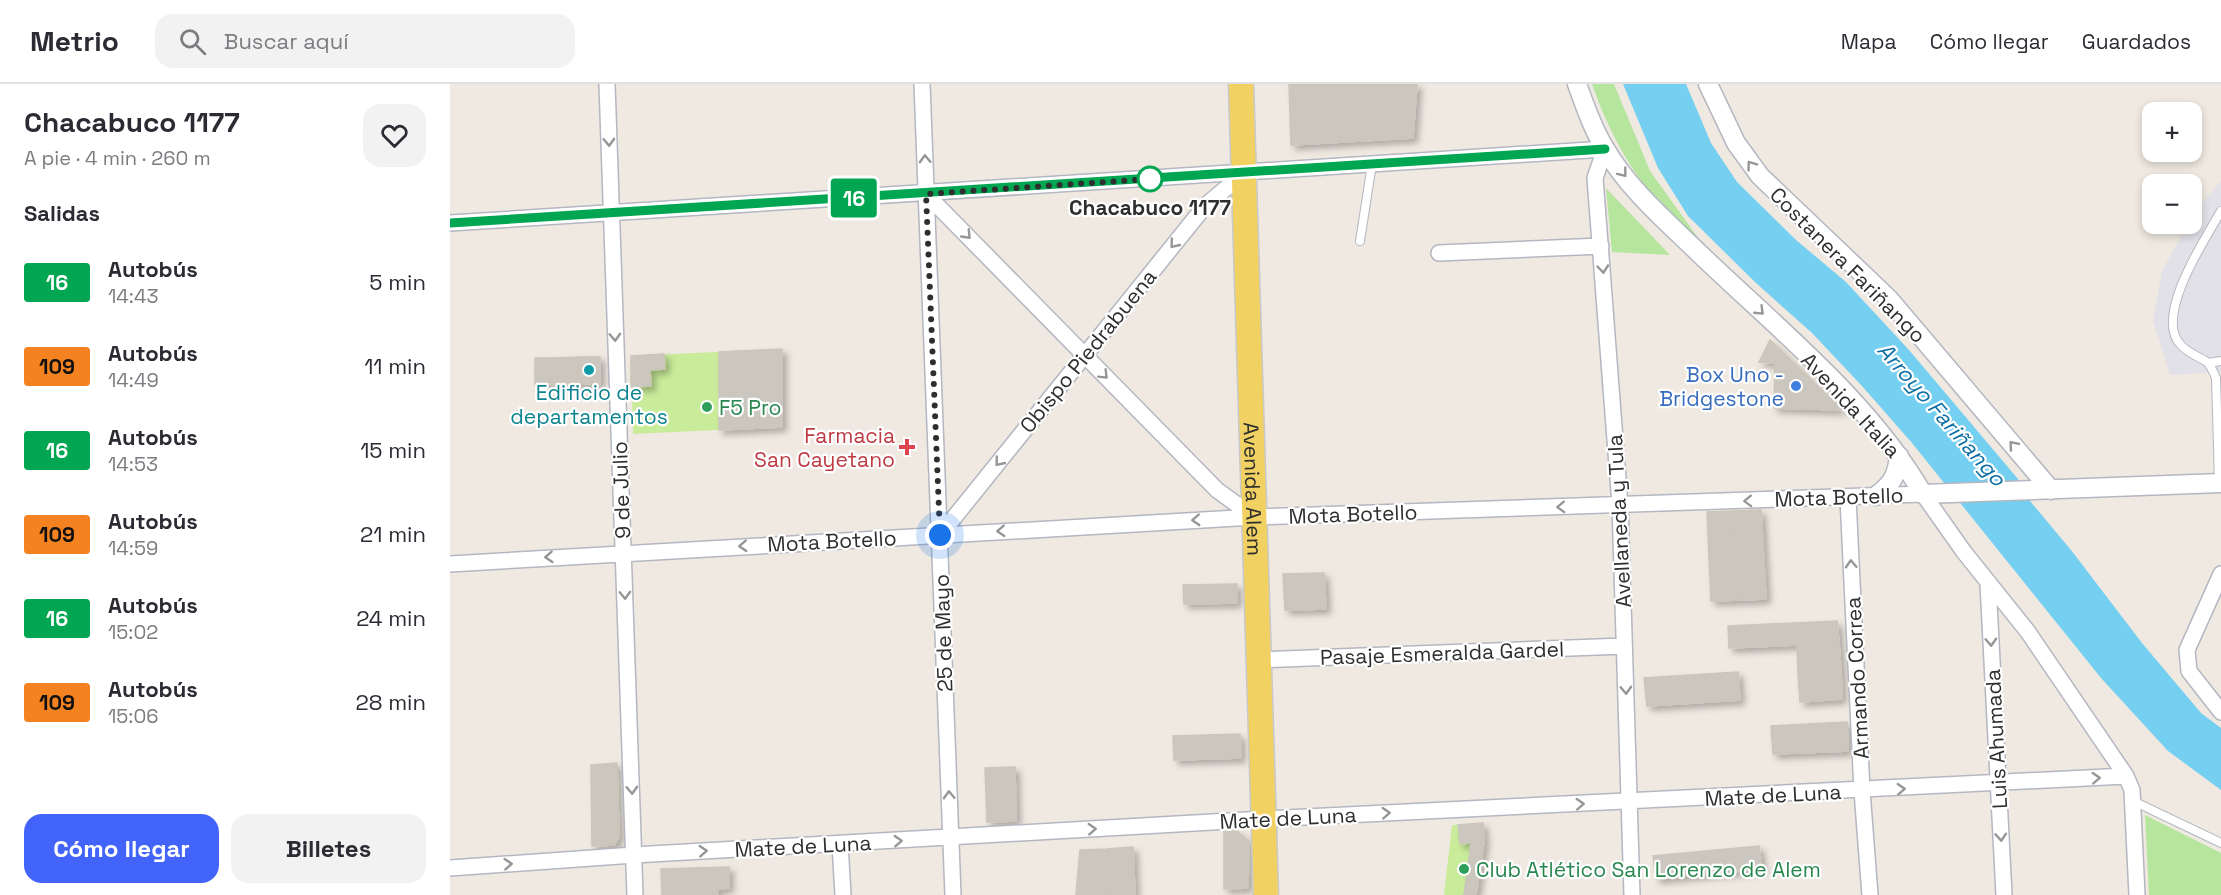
<!DOCTYPE html>
<html lang="es">
<head>
<meta charset="utf-8">
<style>
  :root { --surface:#fff; --page:#f2f2f3; --text:#2b2b33; --muted:#7c7c81; --line:#e1e1e2; --accent:#4264fb }
  body { margin:0; font-family:"Space Grotesk",sans-serif; background:var(--page); color:var(--text); height:100vh; display:flex; flex-direction:column; font-size:22px; white-space:nowrap }
  * { box-sizing:border-box; margin:0 }
  p { font-size:20px; color:var(--muted) }
  .icon { flex:none; width:33px; height:33px; fill:none; stroke:currentColor; stroke-width:2; stroke-linecap:round; stroke-linejoin:round }
  .map { position:relative; flex:1; overflow:hidden }
  .drawer { display:flex; flex-direction:column; background:var(--surface); width:450px }
  .drawer>* { flex:none }
  .badge { padding:0 12px; border-radius:4px; font-size:21px; line-height:39px }
  .tools { position:absolute; left:1692px; top:18px; display:grid; gap:12px }
  .tools a { display:grid; place-items:center; width:60px; height:60px; border-radius:12px; background:var(--surface); box-shadow:0 3px 9px #0003; font-size:30px }
  .you { position:absolute; width:30px; height:30px; margin:-15px; border:4px solid #fff; border-radius:50%; background:#1a73e8; box-shadow:0 0 0 9px #1a73e833 }
  .map>.badge { position:absolute; translate:-50% -50%; box-shadow:0 0 0 3px #fff }
  h2 { padding:0 24px; font-size:22px; line-height:54px }
  .round { display:grid; place-items:center; flex:none; width:63px; height:63px; border-radius:18px; background:var(--page) }
  .summary { display:flex; align-items:center; justify-content:space-between; height:102px; padding:0 24px }
  h1 { font-size:28px; font-weight:700; line-height:45px }
  .primary-button { display:flex; gap:12px; margin-top:auto; padding:12px 24px }
  .primary-button a { flex:1; height:69px; border-radius:18px; background:var(--accent); color:#fff; font-size:24px; font-weight:700; line-height:69px; text-align:center }
  .primary-button a+a { background:var(--page); color:var(--text) }
  ul { padding:0; list-style:none }
  li { display:flex; align-items:center; gap:18px; height:84px; padding:0 24px }
  li div { flex:1 }
  li b { display:block; font-size:22px }
  li em { font-style:normal }
  li .badge { min-width:66px; font-weight:700; text-align:center }
  header { display:flex; align-items:center; gap:36px; box-sizing:border-box; height:84px; padding:0 30px; background:var(--surface); border-bottom:2px solid var(--line) }
  header strong { font-size:28px }
  nav { display:flex; gap:33px; margin-inline-start:auto; font-size:21px }
  .search { width:420px; height:54px; background:var(--page); display:flex; align-items:center; gap:15px; box-sizing:border-box; padding:0 21px; border-radius:18px; color:var(--muted); font-size:22px }
  main { display:flex; flex:1; min-height:0 }
  .map>svg:first-child { display:block }
  .industrial { fill:#e3e1e8 }
  .green { fill:#b6e59e }
  .pitch { fill:#c9ec9a }
  .water { fill:#75cff0 }
  .building { fill:#cbc7bf; stroke:#cbc5ba; stroke-width:1.5; filter:url(#shadow) }
  .lines { fill:none; stroke-linecap:round; stroke-linejoin:round }
  .service-casing { stroke:#b4b7c1; stroke-width:10 }
  .minor-casing { stroke:#b4b7c1; stroke-width:18 }
  .tertiary-casing { stroke:#b4b7c1; stroke-width:21 }
  .primary-casing { stroke:#c9c9c9; stroke-width:27 }
  .service { stroke:#fff; stroke-width:8 }
  .minor { stroke:#fff; stroke-width:15 }
  .tertiary { stroke:#fff; stroke-width:18 }
  .primary { stroke:#f2d163; stroke-width:24 }
  .oneway { stroke:#969696 }
  .line-casing { stroke:#fff; stroke-width:14 }
  .line { stroke:#00a651; stroke-width:9 }
  .walk { stroke:#2e2e2e; stroke-width:6; stroke-dasharray:0 10.8 }
  .stop-dot { fill:#fff; stroke:#00a651; stroke-width:3 }
  .culture-dot { fill:#0f9aa8; stroke:#fff; stroke-width:2 }
  .shop-dot { fill:#3f7fe0; stroke:#fff; stroke-width:2 }
  .leisure-dot { fill:#2e9e5b; stroke:#fff; stroke-width:2 }
  .health-dot { fill:#e0444e; stroke:#fff; stroke-width:2 }
  .labels { text-anchor:middle; dominant-baseline:central; stroke-width:4.5; stroke-linejoin:round; paint-order:stroke }
  .stop-label { font-size:21px; font-weight:bold; fill:#2e2e2e; stroke:#fff }
  .street-label { font-size:21px; fill:#2e2e2e; stroke:#fff }
  .shop-label { font-size:21px; fill:#366cbe; stroke:#fff; text-anchor:end }
  .culture-label { font-size:21px; fill:#0d838f; stroke:#fff }
  .leisure-label { font-size:21px; fill:#27864d; stroke:#fff; text-anchor:start }
  .health-label { font-size:21px; fill:#be3a42; stroke:#fff; text-anchor:end }
  .water-label { font-size:22px; font-style:italic; fill:#0d6fa3; stroke:#fff }
</style>
</head>
<body>
<header>
<strong>Metrio</strong>
<div class="search"><svg class="icon" aria-label="search" viewBox="0 0 24 24"><circle cx="10" cy="10" r="6"/><path d="M15 15l6 6"/></svg>Buscar aquí</div>
<nav><a>Mapa</a><a>Cómo llegar</a><a>Guardados</a></nav>
</header>
<main>
<section class="drawer">
<div class="summary"><div><h1>Chacabuco 1177</h1><p>A pie · 4 min · 260 m</p></div><a class="round"><svg class="icon" aria-label="heart" viewBox="0 0 24 24"><path d="M12 20l-8-8c-3-5 5-10 8-4 3-6 11-1 8 4z"/></svg></a></div>
<h2>Salidas</h2>
<ul>
<li><span class="badge" style="background:#00a651;color:#fff">16</span><div><b>Autobús</b><p>14:43</p></div><em>5 min</em></li>
<li><span class="badge" style="background:#f58220;color:#111">109</span><div><b>Autobús</b><p>14:49</p></div><em>11 min</em></li>
<li><span class="badge" style="background:#00a651;color:#fff">16</span><div><b>Autobús</b><p>14:53</p></div><em>15 min</em></li>
<li><span class="badge" style="background:#f58220;color:#111">109</span><div><b>Autobús</b><p>14:59</p></div><em>21 min</em></li>
<li><span class="badge" style="background:#00a651;color:#fff">16</span><div><b>Autobús</b><p>15:02</p></div><em>24 min</em></li>
<li><span class="badge" style="background:#f58220;color:#111">109</span><div><b>Autobús</b><p>15:06</p></div><em>28 min</em></li>
</ul>
<div class="primary-button"><a>Cómo llegar</a><a>Billetes</a></div>
</section>
<div class="map">
<svg width="1771" height="811" viewBox="0 0 1771 811">
  <defs>
    <filter id="shadow"><feDropShadow dx="4.5" dy="4.5" stdDeviation="3" flood-color="#0004"/></filter>
  </defs>
  <rect width="100%" height="100%" fill="#efe9e1"/>
  <path class="industrial" d="M1771,97V288L1720,291L1703,237L1712,187L1738,140H1742L1743,130Z"/>
  <path class="green" d="M1142,0H1164L1200,87L1254,162C1237,146 1218,131 1204,113C1176,80 1156,41 1142,0Z
    M1156,104L1220,171L1162,168Z
    M1695,731L1771,769V811H1699Z"/>
  <path class="pitch" d="M332,265V343L183,350L181,272Z
    M1033,739L1034,758L1026,811H994L1002,741Z"/>
  <path class="water" d="M1173,0H1236L1261,59L1287,98L1346,156L1396,198L1459,266L1568,395L1580,417L1621,466L1692,559L1751,629L1771,644V706L1718,667L1651,594L1462,359L1412,302L1362,249L1306,199L1238,132L1208,84Z"/>
  <path class="building" d="M839,0H967L963,54L841,61Z
    M1320,256L1392,326L1324,324L1325,279L1309,278Z
    M332,265V343L269,346V268Z
    M214,270L215,285L200,286L201,302L181,303V272Z
    M127,273H150V300H127Z
    M127,273V300L107,301L106,274Z
    M85,274H106L107,301H85Z
    M1311,426L1316,515L1288,516L1284,427Z
    M1284,427L1288,516L1261,517L1257,428Z
    M874,489L876,525L835,526L833,490Z
    M787,500V519L734,520L733,501Z
    M1387,537L1389,559L1279,564L1278,542Z
    M1389,559L1391,586L1348,589L1347,561Z
    M1391,586L1392,615L1350,618L1348,589Z
    M1288,588L1290,616L1197,622L1194,594Z
    M1397,638L1398,667L1323,670L1321,642Z
    M790,650L791,674L724,676L723,652Z
    M167,679L169,753L164,761L142,762L141,681Z
    M565,683L566,737L537,738L535,684Z
    M1033,739L1034,758L1026,811H1014L1021,759L1010,760L1008,741Z
    M774,747H787L799,757L798,804L774,805Z
    M1309,762L1312,785L1206,795L1203,772Z
    M683,763L685,811H660L657,765Z
    M657,765L660,811H626L630,766Z
    M279,783V804L267,805L268,811H212L211,785Z"/>
  <g class="lines">
    <g class="service-casing">
      <path id="service" d="M910,157L922,80
        M1759,279L1771,277
        M1769,398L1766,294C1764,289 1761,282 1757,278C1748,272 1737,269 1730,260C1704,231 1756,154 1771,127
        M1683,717L1771,759"/>
    </g>
    <g class="minor-casing">
      <path id="minor" d="M157,0L185,811
        M472,0L503,811
        M476,110L767,406L804,433
        M0,139L1155,65L1145,94L1170,421L1182,811
        M989,169L1151,162
        M1398,414L1412,707L1420,811
        M490,451L755,122L794,89
        M0,480L804,433L1473,410L1514,468L1578,548L1676,692L1682,706L1687,811
        M1771,490L1737,566L1739,587L1771,628
        M1538,499L1554,811
        M809,576L1174,562
        M390,760L393,811
        M0,784L184,771L814,735L1676,692"/>
    </g>
    <g class="tertiary-casing">
      <path id="tertiary" d="M1127,0C1135,22 1142,43 1154,63C1177,104 1217,138 1251,171C1328,245 1419,317 1473,410L1771,399
        M1258,0L1286,59L1310,92L1439,215L1601,406
        M1426,412C1442,400 1447,392 1449,372"/>
    </g>
    <g class="primary-casing">
      <g id="primary">
        <path id="s1" d="M791,0L816,811"/>
      </g>
    </g>
    <use href="#service" class="service"/>
    <use href="#minor" class="minor"/>
    <use href="#tertiary" class="tertiary"/>
    <use href="#primary" class="primary"/>
  </g>
  <defs><path id="oneway-chevron" d="M-2-3.5L2.5 0L-2 3.5" fill="none" stroke-width="1.6" stroke-linecap="round" stroke-linejoin="round" transform="scale(1.5)"/></defs>
  <g class="oneway">
    <use href="#oneway-chevron" transform="translate(159 58) rotate(88)"/>
    <use href="#oneway-chevron" transform="translate(475 75) rotate(-92)"/>
    <use href="#oneway-chevron" transform="translate(1301 81) rotate(-126)"/>
    <use href="#oneway-chevron" transform="translate(1173 89) rotate(52)"/>
    <use href="#oneway-chevron" transform="translate(517 151) rotate(46)"/>
    <use href="#oneway-chevron" transform="translate(724 160) rotate(129)"/>
    <use href="#oneway-chevron" transform="translate(1153 185) rotate(85)"/>
    <use href="#oneway-chevron" transform="translate(1310 227) rotate(44)"/>
    <use href="#oneway-chevron" transform="translate(165 253) rotate(88)"/>
    <use href="#oneway-chevron" transform="translate(654 291) rotate(45)"/>
    <use href="#oneway-chevron" transform="translate(1563 361) rotate(-130)"/>
    <use href="#oneway-chevron" transform="translate(549 378) rotate(129)"/>
    <use href="#oneway-chevron" transform="translate(1298 417) rotate(178)"/>
    <use href="#oneway-chevron" transform="translate(1111 423) rotate(178)"/>
    <use href="#oneway-chevron" transform="translate(746 436) rotate(177)"/>
    <use href="#oneway-chevron" transform="translate(551 447) rotate(177)"/>
    <use href="#oneway-chevron" transform="translate(293 462) rotate(177)"/>
    <use href="#oneway-chevron" transform="translate(99 473) rotate(176)"/>
    <use href="#oneway-chevron" transform="translate(1401 480) rotate(-93)"/>
    <use href="#oneway-chevron" transform="translate(175 511) rotate(88)"/>
    <use href="#oneway-chevron" transform="translate(1541 558) rotate(87)"/>
    <use href="#oneway-chevron" transform="translate(1176 606) rotate(88)"/>
    <use href="#oneway-chevron" transform="translate(1646 694) rotate(-3)"/>
    <use href="#oneway-chevron" transform="translate(1451 705) rotate(-3)"/>
    <use href="#oneway-chevron" transform="translate(182 706) rotate(88)"/>
    <use href="#oneway-chevron" transform="translate(499 711) rotate(-92)"/>
    <use href="#oneway-chevron" transform="translate(1130 720) rotate(-3)"/>
    <use href="#oneway-chevron" transform="translate(936 729) rotate(-3)"/>
    <use href="#oneway-chevron" transform="translate(642 745) rotate(-3)"/>
    <use href="#oneway-chevron" transform="translate(1551 753) rotate(86)"/>
    <use href="#oneway-chevron" transform="translate(448 757) rotate(-3)"/>
    <use href="#oneway-chevron" transform="translate(253 767) rotate(-3)"/>
    <use href="#oneway-chevron" transform="translate(58 780) rotate(-4)"/>
  </g>
  <g class="lines">
    <g class="line-casing">
      <path id="line" d="M0,139L1155,65"/>
    </g>
    <use href="#line" class="line"/>
    <path class="walk" d="M490,451L476,110L700,95"/>
  </g>
  <circle class="stop-dot" cx="700" cy="95" r="12"/>
  <circle class="culture-dot" cx="139" cy="286" r="6"/>
  <circle class="shop-dot" cx="1346" cy="302" r="6"/>
  <g class="leisure-dot">
    <circle cx="257" cy="323" r="6"/>
    <circle cx="1014" cy="785" r="6"/>
  </g>
  <path class="health-dot" d="M454 354h6v6h6v6h-6v6h-6v-6h-6v-6h6z"/>
  <g class="labels">
    <g class="stop-label">
      <text x="700" y="123">Chacabuco 1177</text>
    </g>
    <g class="street-label">
      <text transform="translate(1398 181) rotate(45)">Costanera Fariñango</text>
      <text transform="translate(638 267) rotate(-51)">Obispo Piedrabuena</text>
      <text transform="translate(1401 321) rotate(47)">Avenida Italia</text>
      <text transform="translate(171 406) rotate(-92)">9 de Julio</text>
      <text stroke="none"><textPath href="#s1" startOffset="405">Avenida Alem</textPath></text>
      <text transform="translate(1389 413) rotate(-2)">Mota Botello</text>
      <text transform="translate(903 430) rotate(-2)">Mota Botello</text>
      <text transform="translate(1169 437) rotate(-93)">Avellaneda y Tula</text>
      <text transform="translate(382 457) rotate(-3)">Mota Botello</text>
      <text transform="translate(493 549) rotate(-92)">25 de Mayo</text>
      <text transform="translate(992 569) rotate(-2)">Pasaje Esmeralda Gardel</text>
      <text transform="translate(1407 594) rotate(-93)">Armando Correa</text>
      <text transform="translate(1546 655) rotate(-93)">Luis Ahumada</text>
      <text transform="translate(1323 711) rotate(-3)">Mate de Luna</text>
      <text transform="translate(838 734) rotate(-3)">Mate de Luna</text>
      <text transform="translate(353 762) rotate(-3)">Mate de Luna</text>
    </g>
    <g class="shop-label">
      <text x="1334" y="290">Box Uno -<tspan x="1334" dy="24">Bridgestone</tspan></text>
    </g>
    <g class="culture-label">
      <text x="139" y="308">Edificio de<tspan x="139" dy="24">departamentos</tspan></text>
    </g>
    <g class="leisure-label">
      <text x="269" y="323">F5 Pro</text>
      <text x="1026" y="785">Club Atlético San Lorenzo de Alem</text>
    </g>
    <g class="health-label">
      <text x="445" y="351">Farmacia<tspan x="445" dy="24">San Cayetano</tspan></text>
    </g>
    <g class="water-label">
      <text transform="translate(1492 330) rotate(49)">Arroyo Fariñango</text>
    </g>
  </g>
</svg>
<div class="tools">
<a>+</a>
<a>−</a>
</div>
<div class="you" style="left:490px;top:451px"></div>
<b class="badge" style="left:404px;top:114px;background:#00a651;color:#fff">16</b>
</div>
</main>
</body>
</html>
